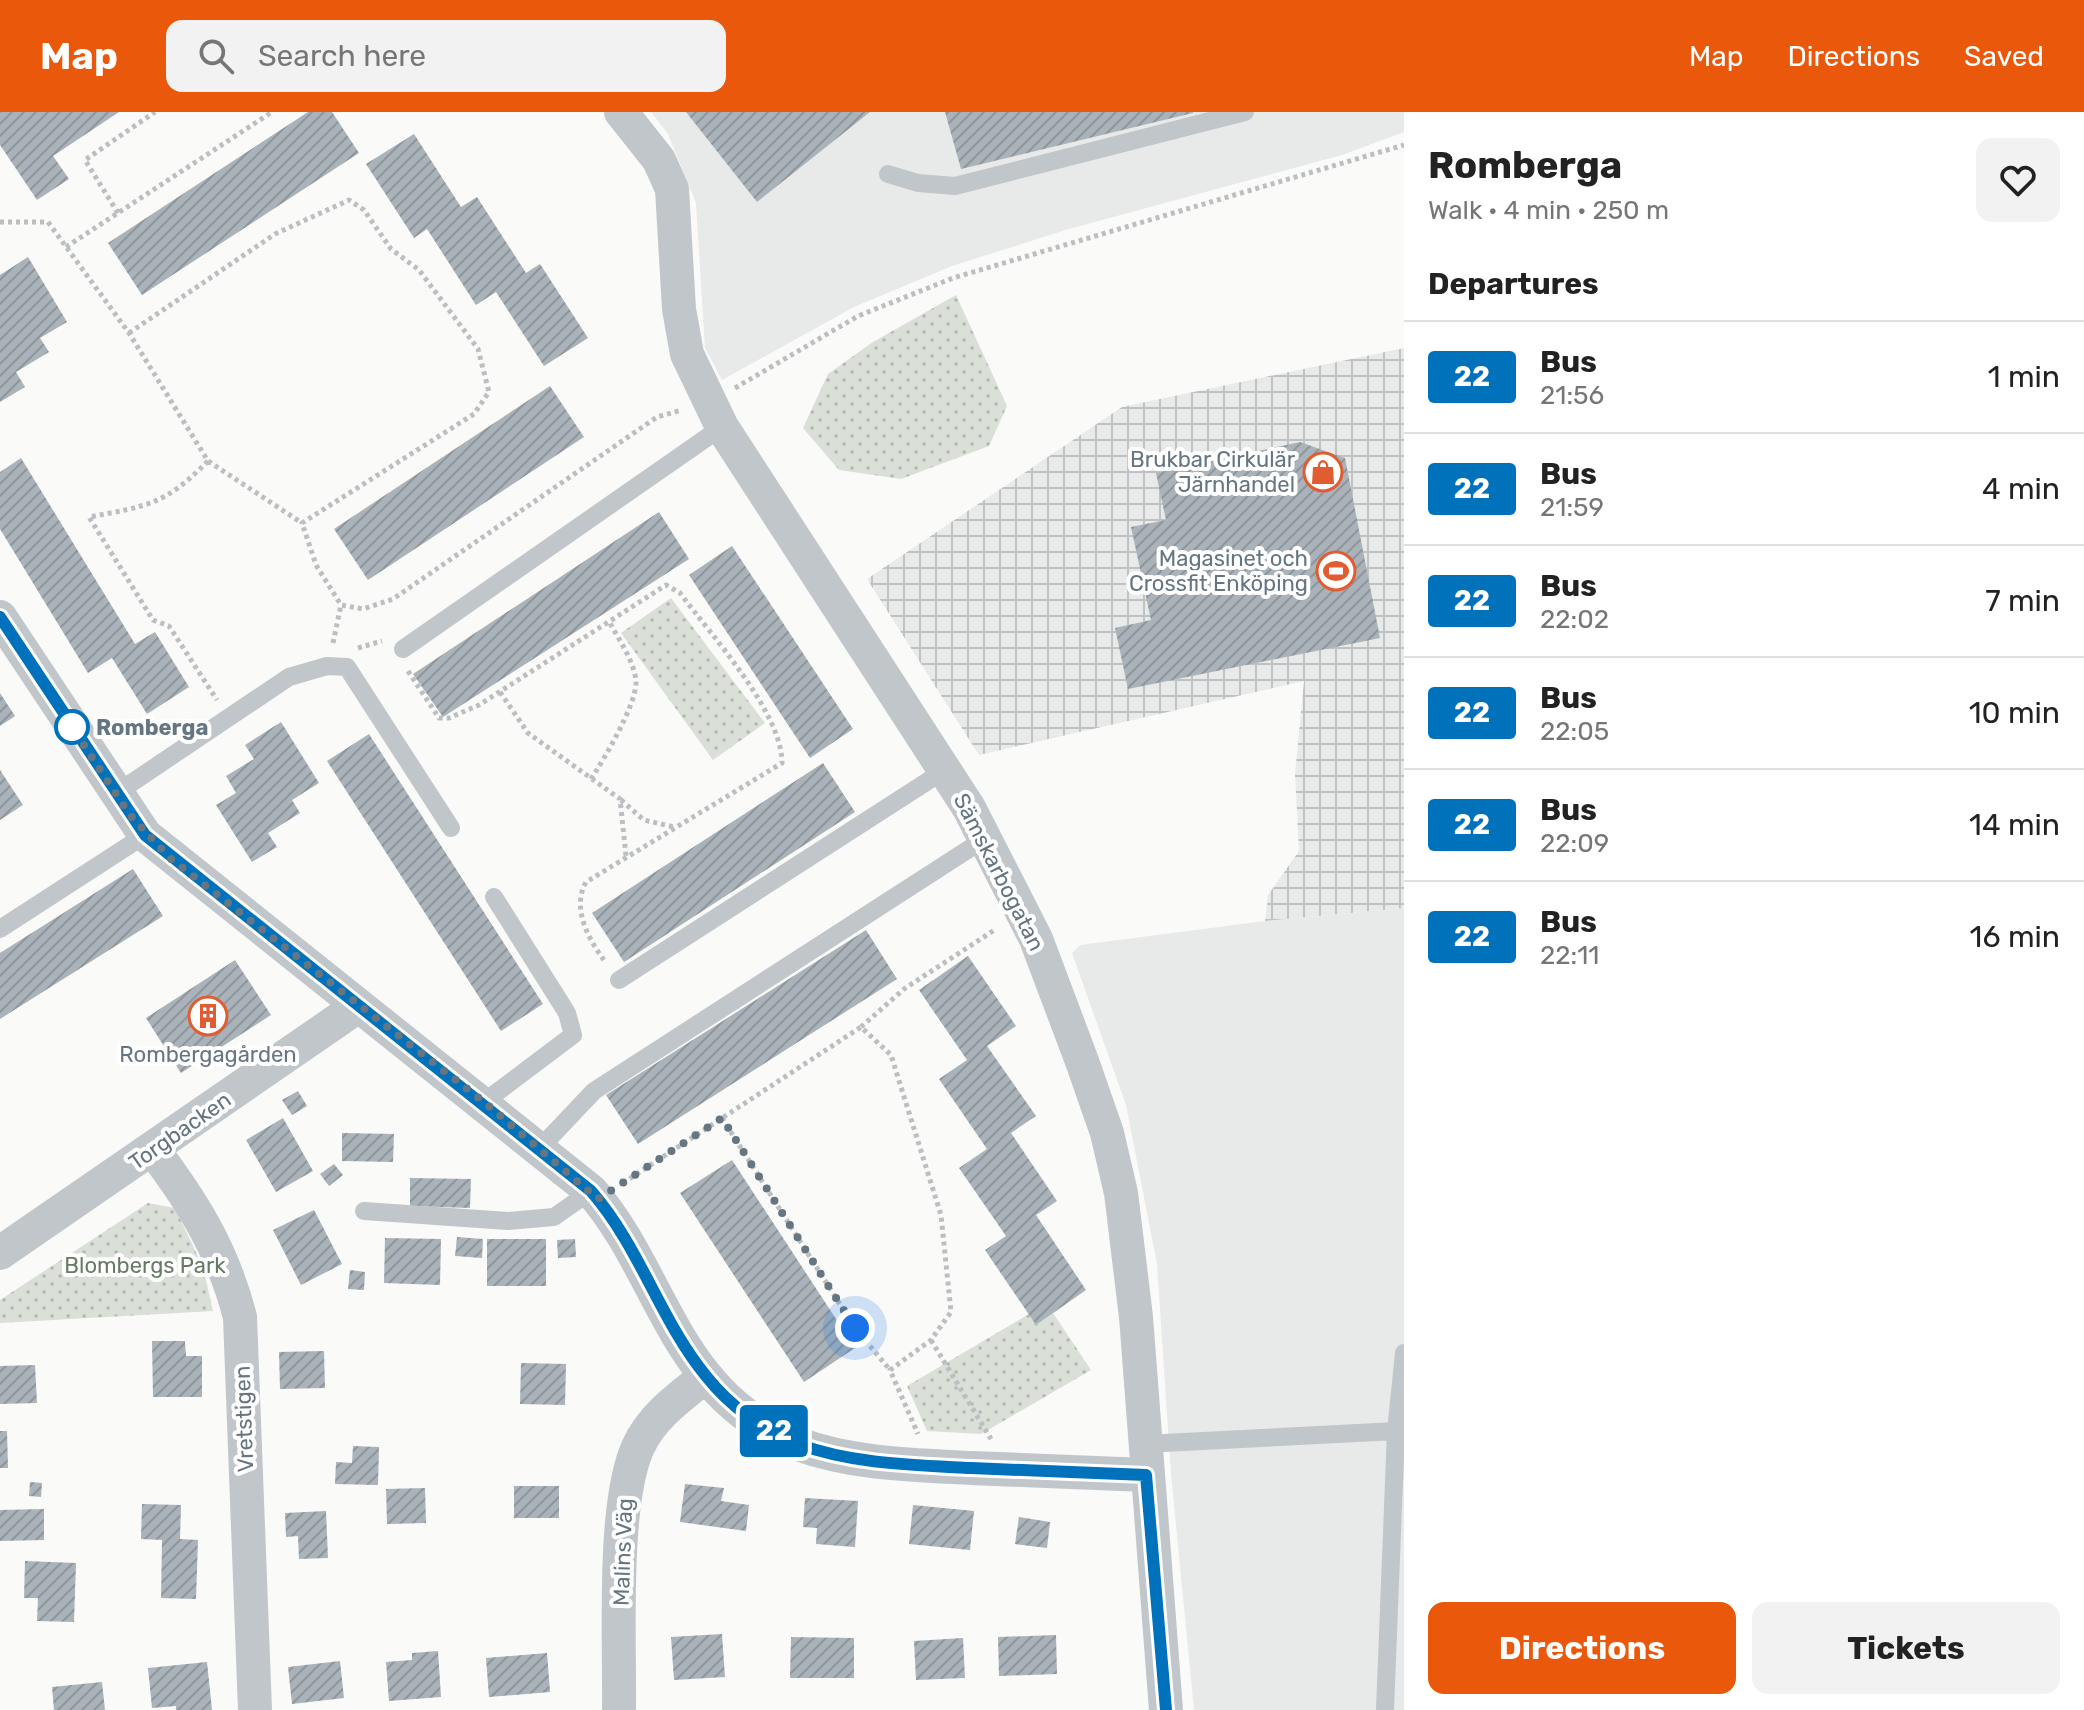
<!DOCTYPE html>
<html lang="en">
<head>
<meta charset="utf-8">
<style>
  :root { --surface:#fff; --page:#f2f2f2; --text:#222; --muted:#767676; --line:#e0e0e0; --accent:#ea580c }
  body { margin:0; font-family:Rubik,sans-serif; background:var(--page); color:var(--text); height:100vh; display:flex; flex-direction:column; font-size:30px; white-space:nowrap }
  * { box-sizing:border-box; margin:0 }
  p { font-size:26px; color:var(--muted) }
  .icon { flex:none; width:44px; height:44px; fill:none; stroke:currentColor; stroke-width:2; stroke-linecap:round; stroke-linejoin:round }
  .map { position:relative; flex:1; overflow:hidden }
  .details { display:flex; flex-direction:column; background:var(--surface); width:680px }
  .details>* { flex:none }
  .badge { padding:0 16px; border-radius:6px; font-size:28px; line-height:52px }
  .you { position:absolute; width:40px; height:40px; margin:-20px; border:6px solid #fff; border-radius:50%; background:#1a73e8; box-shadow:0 0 0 12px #1a73e833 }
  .map>.badge { position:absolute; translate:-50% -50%; box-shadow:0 0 0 4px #fff }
  h2 { padding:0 24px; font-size:30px; line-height:72px }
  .round { display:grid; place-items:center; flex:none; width:84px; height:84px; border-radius:16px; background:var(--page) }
  .overview { display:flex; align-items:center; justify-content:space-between; height:136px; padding:0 24px }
  h1 { font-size:38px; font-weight:700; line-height:60px }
  .cta { display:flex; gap:16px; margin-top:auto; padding:16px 24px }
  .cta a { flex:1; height:92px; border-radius:16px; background:var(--accent); color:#fff; font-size:32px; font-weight:700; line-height:92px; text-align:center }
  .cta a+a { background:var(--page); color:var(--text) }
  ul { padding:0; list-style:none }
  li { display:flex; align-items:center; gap:24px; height:112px; padding:0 24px; border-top:2px solid var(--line) }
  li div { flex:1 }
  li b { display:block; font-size:30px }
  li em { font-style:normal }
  li .badge { min-width:88px; font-weight:700; text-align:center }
  header { display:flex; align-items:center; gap:48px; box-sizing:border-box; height:112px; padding:0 40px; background:var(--accent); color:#fff }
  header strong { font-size:38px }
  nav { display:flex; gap:44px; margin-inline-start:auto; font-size:28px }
  .search { width:560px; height:72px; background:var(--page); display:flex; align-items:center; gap:20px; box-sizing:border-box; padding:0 28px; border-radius:16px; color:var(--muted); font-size:30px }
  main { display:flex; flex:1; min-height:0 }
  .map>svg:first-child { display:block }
  .built { fill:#e8e9e9 }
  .industrial { fill:url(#industrial-grid) }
  .park { fill:url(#park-dots) }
  .building { fill:url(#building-hatch) }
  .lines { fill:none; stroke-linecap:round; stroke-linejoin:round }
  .path { stroke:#bbbfc2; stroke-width:5; stroke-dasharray:4 4; stroke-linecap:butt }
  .lane { stroke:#c1c6ca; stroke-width:18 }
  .street { stroke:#c1c6ca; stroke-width:34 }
  .line-casing { stroke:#fff; stroke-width:18 }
  .line { stroke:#0072bc; stroke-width:12 }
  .walk { stroke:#657582; stroke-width:8; stroke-dasharray:0 14.4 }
  .stop-dot { fill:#fff; stroke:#0072bc; stroke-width:4 }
  .labels { text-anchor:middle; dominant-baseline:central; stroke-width:8; stroke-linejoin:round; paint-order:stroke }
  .poi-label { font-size:22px; fill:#657582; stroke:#fff; text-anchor:end }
  .stop-label { font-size:22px; font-weight:bold; fill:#657582; stroke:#fff; text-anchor:start }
  .street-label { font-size:22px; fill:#657582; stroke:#fff }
  .park-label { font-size:22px; fill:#687a64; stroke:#fff }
</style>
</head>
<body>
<header>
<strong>Map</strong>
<div class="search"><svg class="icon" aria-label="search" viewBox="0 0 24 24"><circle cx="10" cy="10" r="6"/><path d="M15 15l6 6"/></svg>Search here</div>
<nav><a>Map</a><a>Directions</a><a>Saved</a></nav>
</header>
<main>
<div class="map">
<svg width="1404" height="1598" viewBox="0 0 1404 1598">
  <defs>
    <pattern id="industrial-grid" width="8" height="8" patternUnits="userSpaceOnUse" patternTransform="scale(2)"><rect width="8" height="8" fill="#e8e9e9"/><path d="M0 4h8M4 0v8" fill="none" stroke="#c0c1c2"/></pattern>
    <pattern id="park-dots" width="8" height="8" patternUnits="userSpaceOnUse" patternTransform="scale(2)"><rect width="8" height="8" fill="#dadfd7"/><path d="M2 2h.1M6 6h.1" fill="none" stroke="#b4b9b4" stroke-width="1.8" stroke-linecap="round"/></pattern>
    <pattern id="building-hatch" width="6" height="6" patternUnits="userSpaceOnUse" patternTransform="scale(2)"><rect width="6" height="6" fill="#aab3b9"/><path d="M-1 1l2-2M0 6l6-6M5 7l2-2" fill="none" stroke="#8e969c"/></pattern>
  </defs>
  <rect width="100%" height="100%" fill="#fafaf8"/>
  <path class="built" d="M651,0H1404V20L1342,43L1069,117L952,154L854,195L722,268L705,236L696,91L668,22Z
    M1404,796V1598H1194L1171,1362L1157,1152L1126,993L1072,841L1080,833L1265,809Z"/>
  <path class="industrial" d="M1404,236V796L1265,809L1268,783L1299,739L1295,662L1304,569L979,643L867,467L1122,295Z"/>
  <path class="park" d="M956,183L1007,294L989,334L901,367L839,358L803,316L828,262L873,230Z
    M671,486L765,611L713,648L621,521Z
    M148,1091L175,1096L203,1155L213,1199L0,1211V1188Z
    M1053,1201L1091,1258L981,1322L927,1319L907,1274L1029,1202L1036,1213Z"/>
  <path class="building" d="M0,0H119L53,44L69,67L37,88L0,33Z
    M308,0H332L359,41L142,183L108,131Z
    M686,0H870L757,90Z
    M945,0H1193V1L961,57Z
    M414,22L461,95L477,85L526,161L540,152L588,226L544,254L496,180L476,193L427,117L414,126L366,52Z
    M28,145L67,210L40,226L49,240L16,260L25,275L0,290V163Z
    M550,274L584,325L368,468L334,417Z
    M1300,330L1345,346L1380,526L1128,577L1115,516L1151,508L1131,415L1166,408L1156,361Z
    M21,346L135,532L155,520L189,575L147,602L112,546L88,561L0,417V360Z
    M659,400L689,447L443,605L413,562Z
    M732,434L853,617L810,646L689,463Z
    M0,581L15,604L0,614Z
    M281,610L319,671L292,688L300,701L268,721L277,735L252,750L216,693L236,681L226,664L254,647L245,633Z
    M369,622L543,892L501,919L327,649Z
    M823,651L855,700L624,850L592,801Z
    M0,658L23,693L0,708Z
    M133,757L163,804L0,907V841Z
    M866,818L897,867L638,1032L606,983Z
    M968,844L1016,914L987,934L1036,1004L1011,1021L1057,1089L1036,1103L1086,1178L1036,1213L985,1138L1006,1124L959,1056L987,1037L939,967L967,948L919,878Z
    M235,848L271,903L181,961L146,906Z
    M298,979L307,994L292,1003L282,988Z
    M283,1006L313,1059L276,1080L246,1028Z
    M342,1021L394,1022L393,1050L342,1049Z
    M732,1048L855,1236L804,1270L680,1081Z
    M334,1052L343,1063L329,1074L320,1062Z
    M410,1066L471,1067L470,1096L410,1094Z
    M314,1098L342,1152L301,1173L273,1118Z
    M457,1125L483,1127L482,1146L455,1144Z
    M385,1126L441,1127L440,1173L384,1171Z
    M487,1127H546V1174H487Z
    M575,1127L576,1145L558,1146L557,1128Z
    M350,1158L365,1160L364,1178L348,1177Z
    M152,1229H185L186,1244H202V1285H153Z
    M324,1239L325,1276L280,1277L279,1240Z
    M521,1251L566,1252L565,1293L520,1292Z
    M35,1253L37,1291L0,1292V1254Z
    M0,1319H7L8,1356H0Z
    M353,1334L379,1335L378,1373L335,1372L336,1350L352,1351Z
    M30,1370L42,1371L41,1385L29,1384Z
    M685,1372L724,1376L721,1389L749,1393L746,1419L680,1410Z
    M514,1374H559V1406H514Z
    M425,1376L426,1411L387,1412L386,1377Z
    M805,1386L858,1389L855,1435L816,1432L817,1416L803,1415Z
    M142,1392L181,1393L180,1427L198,1428L196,1487L161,1486L162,1428L141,1427Z
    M913,1393L974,1399L970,1438L909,1432Z
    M44,1397V1428L0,1429V1398Z
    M326,1399L328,1446L299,1447L298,1424L286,1425L285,1401Z
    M1019,1405L1050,1410L1047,1436L1015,1432Z
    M25,1449L76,1451L74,1510L37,1509L38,1486H24Z
    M722,1522L725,1565L674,1568L671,1525Z
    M1056,1523L1057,1562L999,1564L998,1525Z
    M791,1525L854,1526V1566H790Z
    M963,1526L965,1566L916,1568L914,1529Z
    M438,1539L441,1585L389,1589L386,1550L412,1548V1541Z
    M547,1541L550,1580L489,1585L486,1546Z
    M340,1549L344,1586L292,1592L288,1555Z
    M207,1550L212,1598H176V1594L152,1596L148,1556Z
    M102,1570L105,1598H54L52,1575Z"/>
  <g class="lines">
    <path class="path" d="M118,101L85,48L155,0
      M0,110H48L129,221L208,349L302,411
      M66,135L272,0
      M129,221L275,122L349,88L364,98L391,137L419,158L478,237L489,280L474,302L302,411L316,453L341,493L363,497L393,487L657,305L682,298
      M735,276L858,204L953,166L1404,33
      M208,349C165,393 147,394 89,405L153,508L169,514L217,588
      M333,531L341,493
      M358,536L382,529
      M408,559L439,606H449L479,593L666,473L680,481C711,523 782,600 782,651L586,770C571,797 589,828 606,851
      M500,580L528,621L620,687L626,744
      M591,667C604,647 637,592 636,569C634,549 619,528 610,511
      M621,688L644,708L674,715
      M861,915L904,877L996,817
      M722,1006L855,1216L890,1258
      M623,1071L861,915L891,943L941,1103L951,1200L931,1228L890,1258L918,1322
      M931,1228L991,1327"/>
    <path class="lane" d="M888,62L918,71L955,74L1245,0
      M403,537L722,315
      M115,682L289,565L327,554L347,555L451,716
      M0,817L145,723
      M619,868L945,658
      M484,990L573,923L567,901L494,785
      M540,1036L594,979L986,726
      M364,1099L508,1109L554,1105L591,1079
      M1144,1332L1396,1319
      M1385,1598L1396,1319L1404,1241"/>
    <path class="street" d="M621,0L659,48L672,77L679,197L687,242L722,315L969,696L1036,827L1083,952L1107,1021L1121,1081L1136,1205L1166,1598
      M0,505L145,723L591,1079C640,1135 660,1208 706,1264C729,1293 763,1319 798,1332C852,1352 913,1353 971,1356C1029,1358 1088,1361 1146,1363
      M154,1039C194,1092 223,1139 240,1205L255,1598
      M0,1141L357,895
      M619,1598C620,1531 612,1392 638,1335C652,1304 681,1284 706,1264"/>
  </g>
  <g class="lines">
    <g class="line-casing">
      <path id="line" d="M0,505L145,723L591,1079C640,1135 660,1208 706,1264C729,1293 763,1319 798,1332C852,1352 913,1353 971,1356C1029,1358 1088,1361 1146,1363L1166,1598"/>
    </g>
    <use href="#line" class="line"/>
    <path class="walk" d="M72,615L66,606L130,703L170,746L484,990L598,1087L722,1006L855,1216"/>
  </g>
  <defs>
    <g id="shop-ring" transform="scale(2)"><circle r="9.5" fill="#fff" stroke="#e15d31" stroke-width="1.5"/><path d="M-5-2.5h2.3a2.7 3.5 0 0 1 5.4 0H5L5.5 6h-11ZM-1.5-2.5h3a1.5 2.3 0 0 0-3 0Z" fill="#e15d31"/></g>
    <g id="stadium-ring" transform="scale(2)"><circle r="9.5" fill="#fff" stroke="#e15d31" stroke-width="1.5"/><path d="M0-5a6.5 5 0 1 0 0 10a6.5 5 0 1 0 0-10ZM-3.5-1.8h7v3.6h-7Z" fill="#e15d31"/></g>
    <g id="building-ring" transform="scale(2)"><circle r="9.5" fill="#fff" stroke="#e15d31" stroke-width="1.5"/><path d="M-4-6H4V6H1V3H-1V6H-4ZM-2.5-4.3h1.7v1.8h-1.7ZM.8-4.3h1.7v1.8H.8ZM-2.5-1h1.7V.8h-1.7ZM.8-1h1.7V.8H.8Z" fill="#e15d31"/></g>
  </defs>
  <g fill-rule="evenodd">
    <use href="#shop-ring" x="1323" y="360"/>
    <use href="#stadium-ring" x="1336" y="459"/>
    <use href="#building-ring" x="208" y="904"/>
  </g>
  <circle class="stop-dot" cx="72" cy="615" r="16"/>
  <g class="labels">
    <g class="poi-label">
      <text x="1295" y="347">Brukbar Cirkulär<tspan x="1295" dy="25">Järnhandel</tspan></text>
      <text x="1308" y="446">Magasinet och<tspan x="1308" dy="25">Crossfit Enköping</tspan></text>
      <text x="208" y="942" text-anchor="middle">Rombergagården</text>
    </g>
    <g class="stop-label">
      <text x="96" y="615">Romberga</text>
    </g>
    <g class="street-label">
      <text transform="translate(999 760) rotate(63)">Sämskarbogatan</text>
      <text transform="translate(180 1019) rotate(-35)">Torgbacken</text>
      <text transform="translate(244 1307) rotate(-92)">Vretstigen</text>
      <text transform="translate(623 1440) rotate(-88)">Malins Väg</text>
    </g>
    <g class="park-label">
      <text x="145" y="1153">Blombergs Park</text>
    </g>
  </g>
</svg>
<div class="you" style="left:855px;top:1216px"></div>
<b class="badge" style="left:774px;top:1319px;background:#0072bc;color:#fff">22</b>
</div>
<section class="details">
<div class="overview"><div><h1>Romberga</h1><p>Walk · 4 min · 250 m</p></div><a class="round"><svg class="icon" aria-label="heart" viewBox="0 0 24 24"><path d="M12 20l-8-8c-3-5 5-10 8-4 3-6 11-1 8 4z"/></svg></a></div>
<h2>Departures</h2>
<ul>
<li><span class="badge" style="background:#0072bc;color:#fff">22</span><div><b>Bus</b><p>21:56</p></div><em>1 min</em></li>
<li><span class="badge" style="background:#0072bc;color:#fff">22</span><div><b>Bus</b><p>21:59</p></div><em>4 min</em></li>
<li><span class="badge" style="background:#0072bc;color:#fff">22</span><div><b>Bus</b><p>22:02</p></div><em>7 min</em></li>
<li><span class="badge" style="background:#0072bc;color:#fff">22</span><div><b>Bus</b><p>22:05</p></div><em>10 min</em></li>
<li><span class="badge" style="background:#0072bc;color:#fff">22</span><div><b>Bus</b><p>22:09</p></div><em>14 min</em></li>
<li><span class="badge" style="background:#0072bc;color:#fff">22</span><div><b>Bus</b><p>22:11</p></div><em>16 min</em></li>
</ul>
<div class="cta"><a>Directions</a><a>Tickets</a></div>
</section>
</main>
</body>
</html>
